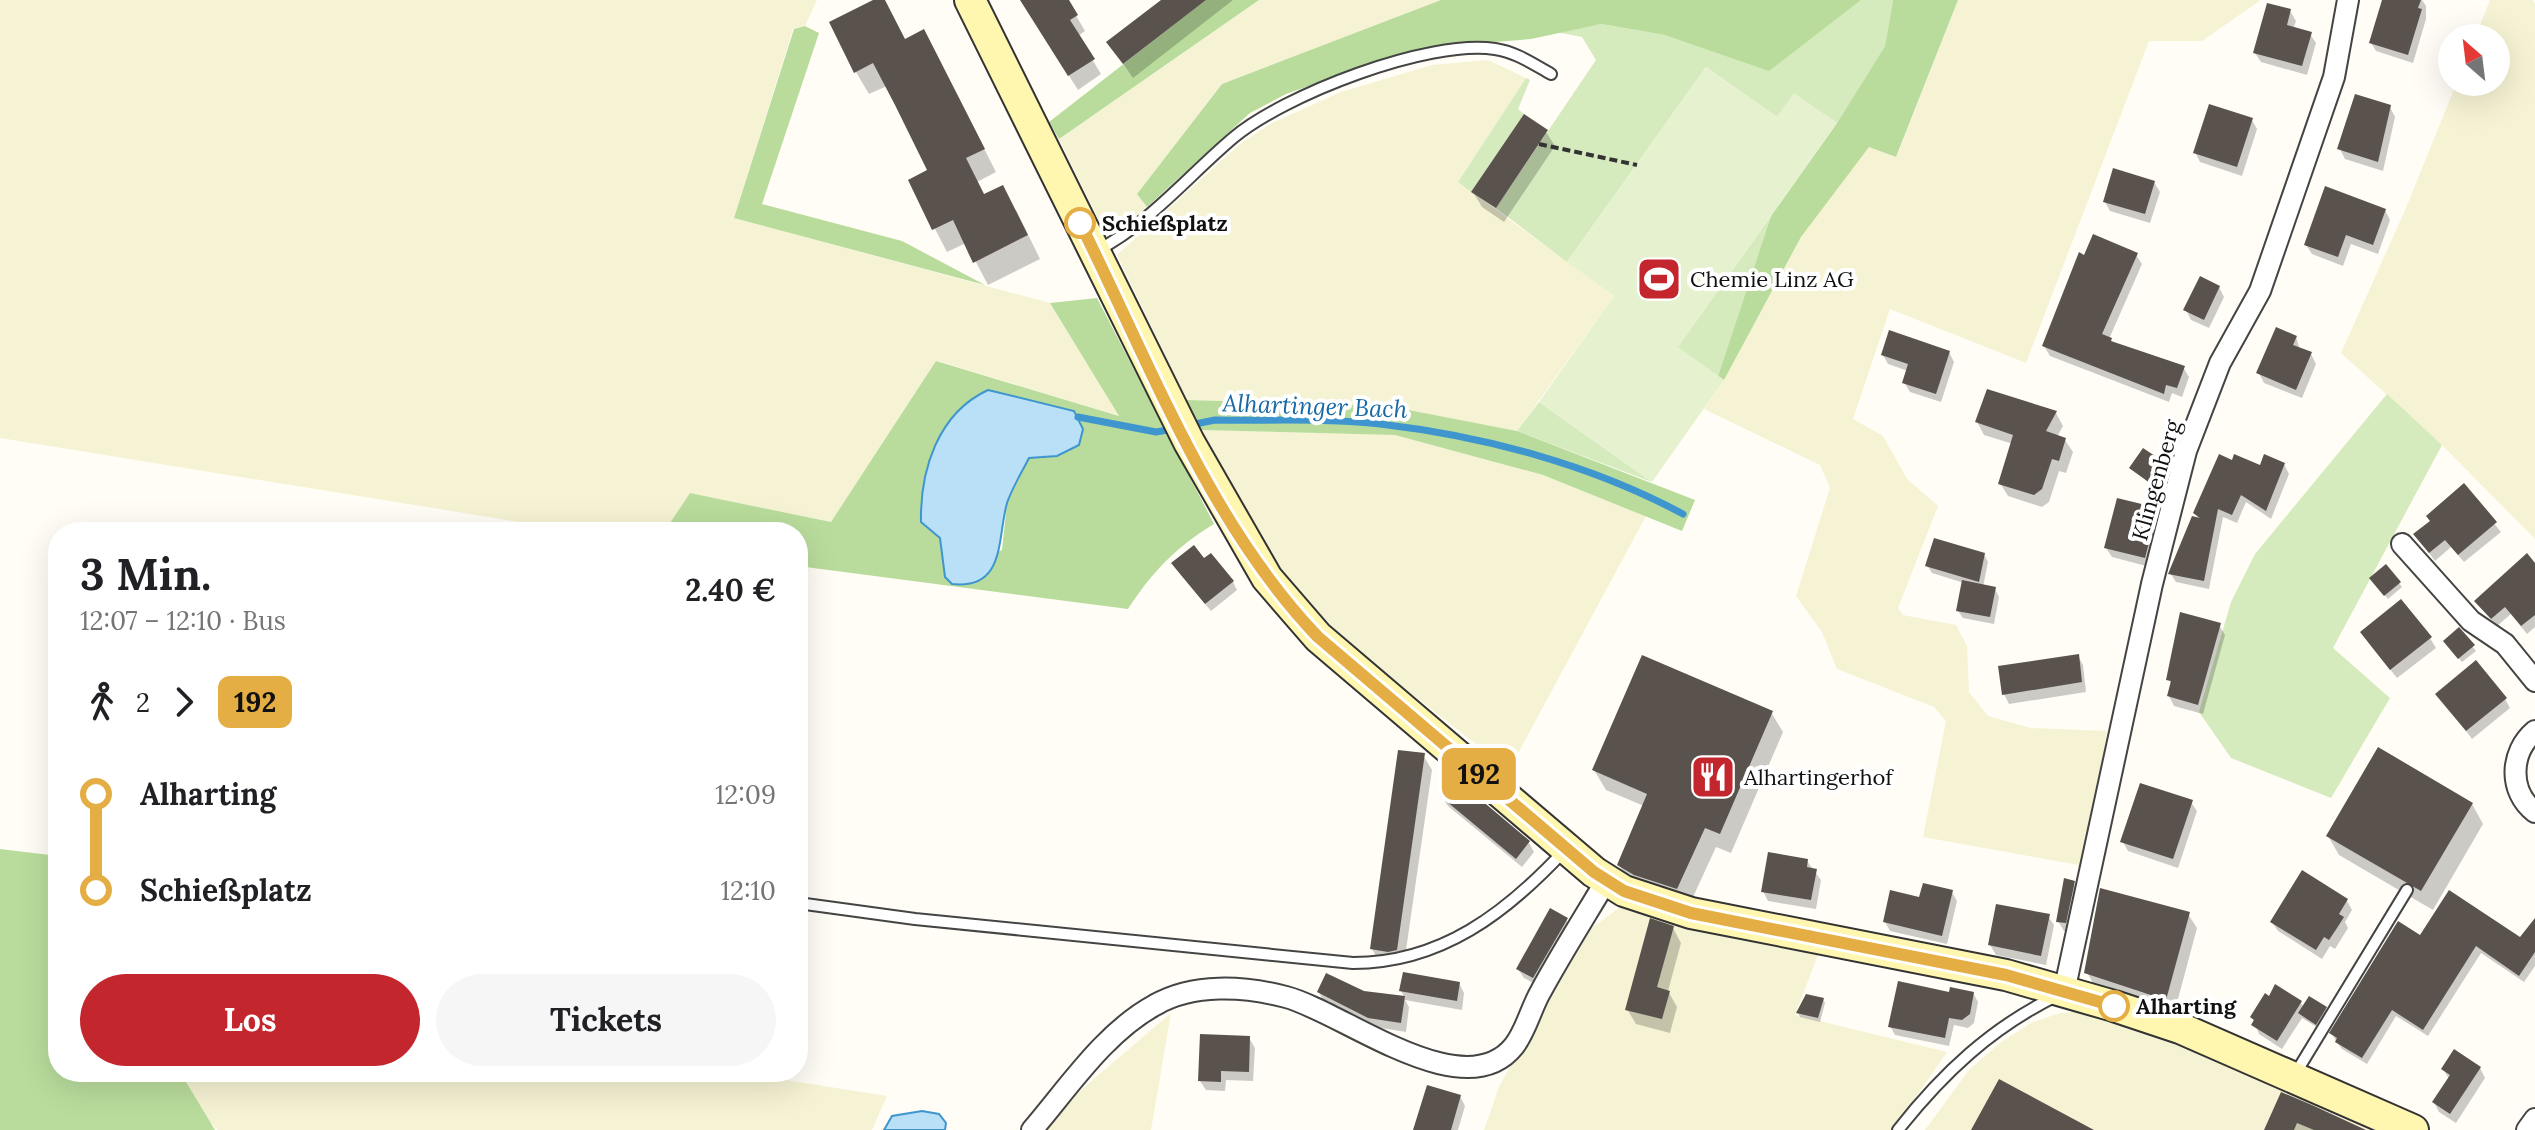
<!DOCTYPE html>
<html lang="de">
<head>
<meta charset="utf-8">
<style>
  :root { --surface:#fff; --page:#f6f6f6; --text:#202124; --muted:#757577; --accent:#c4262e }
  body { margin:0; font-family:Lora,serif; background:var(--page); color:var(--text); height:100vh; display:flex; flex-direction:column; font-size:30px; white-space:nowrap }
  * { box-sizing:border-box; margin:0 }
  p { font-size:26px; color:var(--muted) }
  .icon { flex:none; width:44px; height:44px; fill:none; stroke:currentColor; stroke-width:2; stroke-linecap:round; stroke-linejoin:round }
  .map { position:relative; flex:1; overflow:hidden }
  .drawer { position:absolute; left:48px; top:522px; width:760px; height:560px; display:flex; flex-direction:column; background:var(--surface); border-radius:32px; box-shadow:0 8px 32px #0002 }
  .drawer>* { flex:none }
  .badge { padding:0 16px; border-radius:12px; font-size:28px; line-height:52px }
  .needle { width:52px; rotate:332deg }
  .buttons { position:absolute; left:2438px; top:24px; display:grid; gap:16px }
  .buttons a { display:grid; place-items:center; width:72px; height:72px; border-radius:50%; background:var(--surface); box-shadow:0 8px 32px #0002; font-size:40px }
  .map>.badge { position:absolute; translate:-50% -50%; box-shadow:0 0 0 4px #fff }
  .legs { display:flex; align-items:center; gap:12px; height:88px; padding:0 32px; font-size:26px }
  .legs p { margin-inline-start:auto }
  .head { display:flex; align-items:center; justify-content:space-between; height:136px; padding:0 32px }
  h1 { font-size:44px; font-weight:800; line-height:60px }
  .action { display:flex; gap:16px; margin-top:auto; padding:16px 32px }
  .action a { flex:1; height:92px; border-radius:48px; background:var(--accent); color:#fff; font-size:32px; font-weight:800; line-height:92px; text-align:center }
  .action a+a { background:var(--page); color:var(--text) }
  ul { padding:0 32px; list-style:none }
  li { display:flex; align-items:center; gap:28px; height:96px; font-size:30px }
  li i { display:grid; place-items:center; width:12px; height:100%; margin:0 10px; background:currentColor }
  li i::after { content:''; width:20px; height:20px; margin:-10px; border:6px solid; border-radius:50%; background:var(--surface) }
  li p { margin-inline-start:auto }
  li:first-child i { background:linear-gradient(#0000 50%,currentColor 0) }
  li:last-child i { background:linear-gradient(currentColor 50%,#0000 0) }
  .map>svg:first-child { display:block }
  .farmland { fill:#f6f3d4 }
  .green { fill:#d5ebbd }
  .forest { fill:#b9dc9c; fill-rule:evenodd }
  .pitch { fill:#e6f2cf }
  .water { fill:#b9e0f7; stroke:#3f96cf; stroke-width:2 }
  .shadow { fill:#0003 }
  .lines { fill:none; stroke-linecap:round; stroke-linejoin:round }
  .stream { stroke:#3f96cf; stroke-width:7 }
  .building { fill:#5a524d }
  .lane-casing { stroke:#444; stroke-width:14 }
  .street-casing { stroke:#444; stroke-width:24 }
  .secondary-casing { stroke:#333; stroke-width:34 }
  .path { stroke:#333; stroke-width:4; stroke-dasharray:8 4; stroke-linecap:butt }
  .lane { stroke:#fff; stroke-width:10 }
  .street { stroke:#fff; stroke-width:20 }
  .secondary { stroke:#fff6b0; stroke-width:30 }
  .line-1-casing { stroke:#fff; stroke-width:18 }
  .line-1 { stroke:#e4ae44; stroke-width:12 }
  .stop-1-dot { fill:#fff; stroke:#e4ae44; stroke-width:4 }
  .labels { text-anchor:middle; dominant-baseline:central; stroke-width:8; stroke-linejoin:round; paint-order:stroke }
  .stop-label { font-size:22px; font-weight:bold; fill:#111; stroke:#fff; text-anchor:start }
  .poi-label { font-size:22px; fill:#111; stroke:#fff; text-anchor:start }
  .street-label { font-size:22px; fill:#111; stroke:#fff }
  .water-label { font-size:24px; font-style:italic; fill:#1768a6; stroke:#fff }
</style>
</head>
<body>
<div class="map">
<svg width="2535" height="1130" viewBox="0 0 2535 1130">
  <rect width="100%" height="100%" fill="#fffdf5"/>
  <path class="farmland" d="M0,0H817L805,26L793,29L734,218L1050,303L1120,416L937,361L831,522L690,493L664,532H581L0,438Z
    M1259,0H1441L1222,84L1137,194L1147,207L1112,233H1105L1059,139Z
    M1958,0H2261L2202,41H2149L2026,363L1890,309L1853,419L1883,436L1907,479L1938,506L1898,608L1903,615L1956,625L1967,646L1969,692L1988,716L2031,728L2107,731L2084,866L1923,837L1946,721L1934,707L1837,669L1822,632L1796,596L1830,488L1820,465L1704,409L1724,380L1801,237L1869,146L1897,156Z
    M2490,0H2533L2535,4V539L2442,445L2341,353L2406,208L2457,82H2496V38H2475Z
    M1488,60L1526,78L1458,182L1614,296L1517,431L1388,406L1187,400L1117,255L1240,144L1272,123L1341,92L1432,65Z
    M1201,430L1395,435L1543,475L1646,516L1509,770L1353,648L1286,578L1244,516Z
    M1623,905L1819,952L1795,1015L1947,1052L1893,1130H1484L1499,1087L1582,935Z
    M2082,1011L2101,1015L2253,1072L2374,1130H1925L1969,1070L2001,1042L2033,1022L2060,1013Z
    M1171,1013L1151,1130H1042L1067,1102Z
    M170,1072H736L887,1096L872,1130H218L165,1081Z"/>
  <path class="green" d="M1861,0H1893L1885,46L1837,123L1794,94L1777,117L1706,67L1567,262L1496,208L1596,60L1582,37L1556,32L1601,24L1665,35L1715,50L1826,24Z
    M1526,78L1530,80L1518,109L1524,114L1471,192L1458,182Z
    M1771,216L1718,376L1677,348Z
    M2387,394L2442,445L2333,648L2390,698L2331,798L2231,758L2199,712L2231,602L2255,554Z
    M1539,402L1652,482L1517,431Z"/>
  <path class="forest" d="M1206,0H1259L1059,139L1049,122Z
    M1441,0H1861L1769,71L1665,35L1601,24L1531,39L1446,46L1379,61L1286,94L1250,113L1147,207L1137,194L1222,84Z
    M1893,0H1958L1896,157L1869,147L1801,237L1724,380L1718,376L1771,216L1837,123L1885,46Z
    M805,26L819,33L762,204L902,241L985,285L734,218L794,29Z
    M1097,298L1214,524C1176,547 1152,572 1128,609L798,566V532H664L690,493L831,522L936,361L1119,416L1050,303ZM1074,411L1057,456L1029,458L1007,503L1002,550L945,576L940,538Z
    M1187,400L1388,406L1517,431L1695,500L1682,531L1543,475L1395,435L1201,430Z
    M0,849L58,856V1072H180L215,1130H0Z"/>
  <path class="pitch" d="M1706,67L1777,117L1794,93L1837,123L1678,347L1724,380L1652,482L1539,402L1614,296L1567,262Z"/>
  <path class="water" d="M988,390L1074,411L1083,429L1079,445L1057,456L1029,458C1022,472 1012,488 1007,503C997,538 1006,590 952,584L945,577L940,538L921,522C920,470 938,413 988,390Z
    M922,1111L939,1114L946,1123L945,1130H884L892,1116Z"/>
  <path class="shadow" d="M877,0H883L905,41L924,31L996,172L977,182L984,196L1016,210L1040,259L988,285L966,243L947,252L910,181L930,171L887,86L869,94L856,72Z
    M1021,0H1067L1085,31L1078,36L1101,74L1078,90Z
    M1164,0H1233L1133,78L1109,43Z
    M2384,0H2422L2426,6V19L2413,63L2376,51L2371,43Z
    M2290,11L2296,21L2293,29L2310,34L2316,43L2307,75L2261,62L2255,53Z
    M2390,107L2395,117L2383,171L2345,159L2340,149Z
    M2252,120L2257,129L2242,176L2200,162L2195,152Z
    M1546,132L1555,146L1504,222L1482,207L1473,192Z
    M2154,182L2160,192L2150,223L2110,211L2105,202Z
    M2385,210L2390,220L2378,254L2351,244L2343,266L2312,254L2306,245Z
    M2136,255L2142,264L2109,339L2113,343L2183,367L2189,377L2182,397L2172,393L2169,402L2050,356L2044,346Z
    M2219,287L2224,297L2209,328L2191,320L2186,310Z
    M2296,337L2300,350L2311,354L2316,364L2302,398L2264,383L2259,373Z
    M1949,352L1954,362L1941,402L1910,392L1904,382L1908,371L1888,364L1883,355Z
    M2056,413L2063,426L2057,437L2065,440L2073,452L2066,473L2059,471L2049,502L2042,507L2008,496L2000,483L2013,444L1984,435L1977,422Z
    M2144,451L2165,468L2153,486L2131,468Z
    M2284,464L2289,474L2271,519L2246,502L2237,523L2223,517L2209,589L2176,582L2170,573L2199,520L2195,513Z
    M2464,486L2501,532L2464,562L2451,547L2435,561L2416,535Z
    M2157,510L2162,519L2150,567L2112,557L2106,548Z
    M1984,554L1988,562L1983,587L1995,589L1999,597L1994,624L1963,618L1958,611L1964,583L1932,573L1927,565Z
    M1204,561L1233,582L1237,590L1211,611L1178,571Z
    M2386,566L2402,587L2388,599L2374,582Z
    M2535,566V627L2527,634L2511,614L2497,626L2476,602Z
    M2219,625L2225,635L2203,714L2174,706L2169,696L2172,685L2168,679Z
    M2459,630L2476,651L2462,662L2448,645Z
    M2430,638L2436,648L2397,678L2368,642Z
    M2078,656L2083,665L2086,692L2009,704L2004,694Z
    M2438,694L2505,699L2510,708L2472,739Z
    M1771,712L1783,732L1731,853L1716,847L1688,908L1630,885L1619,865L1644,806L1606,790L1594,770Z
    M1423,755L1432,770L1404,964L1380,963L1372,949Z
    M1442,797L1529,843L1534,852L1522,867L1448,806Z
    M2191,802L2197,811L2178,868L2128,851L2123,842Z
    M2472,804L2483,824L2433,910L2339,855L2328,836Z
    M1807,861L1821,880L1816,909L1768,901L1763,891Z
    M2073,883L2079,892L2070,932L2064,931L2058,921Z
    M1952,892L1957,901L1947,944L1890,931L1885,922L1921,899Z
    M2347,901L2352,910L2345,922L2348,928L2335,949L2330,946L2322,959L2278,931L2272,922Z
    M2188,914L2197,928L2174,1014L2095,987L2087,972Z
    M2048,916L2054,925L2046,965L1996,955L1990,945Z
    M1566,920L1572,929L1539,986L1524,978L1518,969Z
    M2535,921V966L2524,982L2481,953L2428,1036L2396,1016L2367,1064L2342,1049L2336,1041L2332,1033L2420,938L2520,940Z
    M1673,928L1681,943L1668,991L1677,1007L1670,1033L1636,1024L1627,1009Z
    M1459,983L1464,993L1462,1010L1405,1000L1409,1007L1406,1032L1375,1027L1324,1002L1319,992H1363L1405,998L1401,991Z
    M1973,993L1978,1002L1974,1023L1968,1028L1954,1025L1949,1046L1895,1035L1890,1026L1951,994Z
    M1823,999L1825,1003L1820,1022L1800,1017L1798,1013Z
    M2300,1002L2304,1008H2325L2328,1012L2318,1028L2302,1018L2282,1049L2259,1034L2252,1017Z
    M1249,1038L1255,1048L1253,1081L1226,1080L1225,1091L1206,1090L1200,1081Z
    M2480,1068L2485,1078L2456,1123L2439,1112L2434,1102L2449,1079L2443,1069Z
    M2282,1095L2360,1130H2266Z
    M1460,1096L1465,1106L1458,1130H1416Z"/>
  <g class="lines">
    <path class="stream" d="M1078,417L1156,432L1174,429
      M1190,425L1215,420C1270,421 1326,418 1380,424C1484,436 1592,465 1683,514"/>
  </g>
  <path class="building" d="M873,0H885L905,39L924,29L985,149L966,158L984,194L1003,185L1028,235L973,263L953,220L932,230L908,180L927,170L895,105L873,63L854,73L829,22Z
    M1020,0H1069L1078,15L1070,20L1095,59L1068,76Z
    M1161,0H1206L1123,64L1106,42Z
    M2382,0H2421L2418,8L2422,9L2408,55L2369,43Z
    M2267,3L2291,9L2287,25L2312,32L2302,66L2253,53Z
    M2355,94L2391,105L2378,162L2337,149Z
    M2209,104L2253,118L2237,167L2193,153Z
    M1524,114L1548,130L1496,208L1471,192Z
    M2113,168L2155,181L2145,214L2103,202Z
    M2325,186L2386,209L2373,245L2346,235L2338,257L2304,245Z
    M2093,234L2138,253L2102,334L2112,338L2111,341L2185,366L2177,388L2166,385L2164,394L2042,346L2079,252L2084,255Z
    M2200,276L2220,286L2204,320L2183,310Z
    M2276,327L2297,336L2293,345L2312,352L2296,390L2256,373Z
    M1889,330L1950,351L1936,394L1902,383L1908,364L1881,355Z
    M1987,389L2057,411L2046,431L2066,438L2059,461L2052,459L2042,489L2034,495L1998,484L2013,435L1975,422Z
    M2143,448L2164,462L2150,483L2129,468Z
    M2219,454L2232,460L2234,454L2260,465L2264,454L2285,463L2266,511L2241,495L2232,515L2218,509L2204,581L2168,574L2192,516L2200,518L2193,513Z
    M2464,483L2497,522L2458,555L2445,540L2429,553L2413,534L2430,521L2426,516Z
    M2117,498L2158,508L2145,558L2104,548Z
    M1934,538L1985,553L1979,582L1925,566Z
    M1194,545L1204,558L1211,553L1234,581L1205,604L1171,563Z
    M2527,553L2535,563V615L2521,626L2505,607L2491,619L2474,601Z
    M2386,564L2401,582L2384,596L2369,578Z
    M1962,580L1996,587L1990,617L1956,611Z
    M2401,599L2432,637L2390,670L2360,632Z
    M2180,612L2221,623L2198,705L2167,696L2171,681L2166,680Z
    M2459,627L2475,645L2458,659L2443,641Z
    M2079,654L2082,682L2002,695L1998,666Z
    M1642,655L1773,711L1720,834L1705,828L1677,889L1634,875L1617,865L1647,794L1592,770Z
    M2476,660L2507,698L2466,731L2435,694Z
    M2378,747L2473,803L2421,891L2326,836Z
    M1398,750L1425,753L1397,950L1388,952L1370,949Z
    M1455,778L1530,841L1516,859L1440,796Z
    M2140,783L2193,800L2173,859L2120,842Z
    M1768,852L1808,859L1807,867L1817,869L1811,900L1761,892Z
    M2302,870L2348,899L2339,914L2344,917L2337,928L2329,940L2324,937L2316,950L2270,922Z
    M2064,878L2075,881L2066,923L2056,922Z
    M1923,883L1953,890L1942,936L1883,922L1890,890L1919,897Z
    M2100,888L2190,912L2166,1000L2084,973Z
    M2449,890L2520,937L2535,918V952L2519,976L2476,946L2423,1030L2392,1010L2362,1058L2335,1042L2337,1038L2329,1033L2398,921L2420,935Z
    M1996,904L2050,914L2041,956L1988,945Z
    M1550,908L1568,918L1533,978L1516,969Z
    M1650,918L1674,926L1657,987L1670,991L1662,1019L1625,1010Z
    M1403,972L1460,982L1457,1001L1399,991Z
    M1326,973L1364,991L1405,996L1401,1023L1368,1018L1317,992Z
    M1898,981L1949,992L1950,987L1974,992L1970,1014L1962,1020L1949,1018L1945,1038L1888,1027Z
    M2275,984L2302,1001L2277,1041L2251,1025L2254,1020L2250,1017L2265,993L2269,996Z
    M1806,994L1824,998L1818,1018L1796,1013Z
    M2309,996L2327,1007L2316,1025L2298,1013Z
    M1200,1034L1250,1036L1249,1072L1221,1071V1082L1198,1081Z
    M2454,1049L2481,1067L2450,1114L2432,1102L2450,1075L2441,1069Z
    M1999,1079L2094,1130H1971Z
    M1427,1085L1461,1095L1451,1130H1413Z
    M2281,1092L2312,1105L2366,1130H2314L2297,1123L2294,1130H2264Z"/>
  <g class="lines">
    <g class="lane-casing">
      <path id="lane" d="M1096,251C1149,224 1188,176 1233,138C1284,95 1428,39 1495,49C1516,52 1533,64 1551,74
        M798,903L915,919L1353,963C1441,963 1506,913 1564,851
        M2294,1076L2407,890
        M1898,1130C1943,1073 1991,1028 2056,996"/>
    </g>
    <g class="street-casing">
      <path id="street" d="M2402,544L2471,621L2505,644L2535,681
        M2535,731C2510,752 2508,791 2535,812
        M2064,992L2152,584L2186,451L2220,363L2260,291L2334,77L2348,0
        M1032,1130C1068,1088 1105,1032 1155,1005C1193,983 1244,986 1286,997C1343,1012 1464,1109 1514,1046C1526,1031 1531,1008 1541,991C1561,954 1584,918 1606,881
        M2527,1130L2535,1119"/>
    </g>
    <g class="secondary-casing">
      <path id="secondary" d="M970,0L1189,442L1267,578L1318,637L1594,872L1624,891L1691,913L2006,975L2114,1006L2180,1028L2413,1130"/>
    </g>
    <path class="path" d="M1539,144L1637,165"/>
    <use href="#lane" class="lane"/>
    <use href="#street" class="street"/>
    <use href="#secondary" class="secondary"/>
  </g>
  <g class="lines">
    <g class="line-1-casing">
      <path id="line-1" d="M1080,223C1150,363 1208,522 1318,637L1594,872L1624,891L1691,913L2006,975L2114,1006"/>
    </g>
    <use href="#line-1" class="line-1"/>
  </g>
  <defs>
    <g id="stadium-square" transform="scale(2.3)"><rect x="-9" y="-9" width="18" height="18" rx="4" fill="#c4262e" stroke="#fff"/><path d="M0-5a6.5 5 0 1 0 0 10a6.5 5 0 1 0 0-10ZM-3.5-1.8h7v3.6h-7Z" fill="#fff"/></g>
    <g id="restaurant-square" transform="scale(2.3)"><rect x="-9" y="-9" width="18" height="18" rx="4" fill="#c4262e" stroke="#fff"/><path d="M-5-6h1v4h1v-4h1v4h1v-4h1v5L-1.5 .5V6h-2V.5L-5-1ZM5-6V6H3V1.5H1.5Q1.5-4 5-6Z" fill="#fff"/></g>
  </defs>
  <g fill-rule="evenodd">
    <use href="#stadium-square" x="1659" y="279"/>
    <use href="#restaurant-square" x="1713" y="777"/>
  </g>
  <g class="stop-1-dot">
    <circle cx="1080" cy="223" r="14"/>
    <circle cx="2114" cy="1006" r="14"/>
  </g>
  <g class="labels">
    <g class="stop-label">
      <text x="1102" y="223">Schießplatz</text>
      <text x="2136" y="1006">Alharting</text>
    </g>
    <g class="poi-label">
      <text x="1690" y="279">Chemie Linz AG</text>
      <text x="1744" y="777">Alhartingerhof</text>
    </g>
    <g class="street-label">
      <text transform="translate(2156 480) rotate(-74)">Klingenberg</text>
    </g>
    <g class="water-label">
      <text transform="translate(1315 406) rotate(2)">Alhartinger Bach</text>
    </g>
  </g>
</svg>
<div class="buttons">
<a><svg class="needle" viewBox="-14 -14 28 28"><path d="M0-13l5 13h-10z" fill="#e53935"/><path d="M0 13l5-13h-10z" fill="#757577"/></svg></a>
</div>
<b class="badge" style="left:1479px;top:774px;background:#e4ae44;color:#111">192</b>
<section class="drawer">
<div class="head"><div><h1>3 Min.</h1><p>12:07 – 12:10 · Bus</p></div><b>2.40 €</b></div>
<div class="legs"><svg class="icon" aria-label="walk" viewBox="0 0 24 24"><circle cx="13" cy="4" r="2"/><path d="M13 8l-2 6 4 7M11 14l-3 7M7 12l3-4h3l4 4"/></svg>2<svg class="icon" aria-label="forward" viewBox="0 0 24 24"><path d="M9 5l7 7-7 7"/></svg><b class="badge" style="background:#e4ae44;color:#111">192</b></div>
<ul>
<li><i style="color:#e4ae44"></i><b>Alharting</b><p>12:09</p></li>
<li><i style="color:#e4ae44"></i><b>Schießplatz</b><p>12:10</p></li>
</ul>
<div class="action"><a>Los</a><a>Tickets</a></div>
</section>
</div>
</body>
</html>
